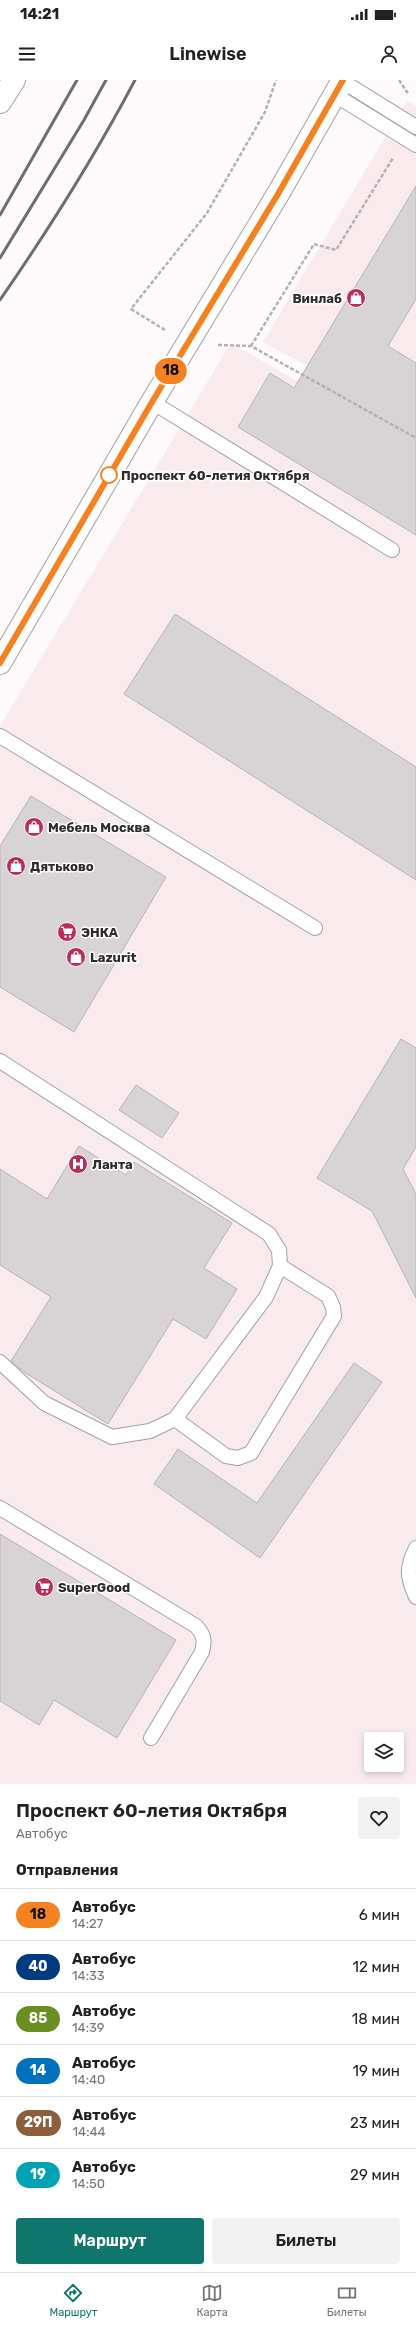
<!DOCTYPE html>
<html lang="ru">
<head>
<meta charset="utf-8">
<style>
  :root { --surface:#fff; --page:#f2f2f2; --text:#222; --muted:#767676; --line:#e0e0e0; --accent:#0f766e }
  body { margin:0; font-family:Rubik,sans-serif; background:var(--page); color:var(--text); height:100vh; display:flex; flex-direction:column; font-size:15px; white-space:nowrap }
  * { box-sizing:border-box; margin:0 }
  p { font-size:13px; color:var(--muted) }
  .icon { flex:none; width:22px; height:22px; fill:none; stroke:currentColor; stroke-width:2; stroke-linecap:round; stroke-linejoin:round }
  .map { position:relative; height:1704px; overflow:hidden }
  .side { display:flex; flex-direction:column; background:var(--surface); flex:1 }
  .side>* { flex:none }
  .badge { padding:0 8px; border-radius:13px; font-size:14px; line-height:26px }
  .fabs { position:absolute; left:364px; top:1652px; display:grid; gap:8px }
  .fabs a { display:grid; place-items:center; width:40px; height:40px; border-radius:4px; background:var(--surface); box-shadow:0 2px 6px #0003; font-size:20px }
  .map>.badge { position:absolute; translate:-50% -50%; box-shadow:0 0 0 2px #fff }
  h2 { padding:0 16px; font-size:15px; line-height:36px }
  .round { display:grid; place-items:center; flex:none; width:42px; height:42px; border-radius:4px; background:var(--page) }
  .overview { display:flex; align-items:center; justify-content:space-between; height:68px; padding:0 16px }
  h1 { font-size:19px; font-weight:600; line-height:30px }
  .cta { display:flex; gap:8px; margin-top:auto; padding:8px 16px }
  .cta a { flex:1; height:46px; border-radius:4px; background:var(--accent); color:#fff; font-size:16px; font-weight:600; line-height:46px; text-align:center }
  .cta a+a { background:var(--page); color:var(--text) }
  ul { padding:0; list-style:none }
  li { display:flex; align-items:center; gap:12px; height:52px; padding:0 16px; border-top:1px solid var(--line) }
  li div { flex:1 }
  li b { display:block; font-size:15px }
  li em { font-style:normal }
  li .badge { min-width:44px; font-weight:700; text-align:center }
  .status { display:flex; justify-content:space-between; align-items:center; height:28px; padding:0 20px; background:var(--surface); direction:ltr }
  .status svg { height:11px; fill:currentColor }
  header { display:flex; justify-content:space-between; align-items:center; height:52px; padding:0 16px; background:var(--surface); font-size:18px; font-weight:600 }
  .tab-bar { display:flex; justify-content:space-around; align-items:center; height:56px; border-top:1px solid var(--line); background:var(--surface); font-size:11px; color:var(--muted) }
  .tab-bar a { display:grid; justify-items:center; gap:2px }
  .tab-bar .active { color:var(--accent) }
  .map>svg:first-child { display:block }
  .built { fill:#f8eaed; fill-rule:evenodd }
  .building { fill:#d8d3d4; stroke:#b8b3b4 }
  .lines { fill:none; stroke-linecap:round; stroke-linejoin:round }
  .lane-casing { stroke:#a4a0a1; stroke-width:16 }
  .street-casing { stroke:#a4a0a1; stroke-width:24 }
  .highway-casing { stroke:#a4a0a1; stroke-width:24 }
  .path { stroke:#b5b1b2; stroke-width:2.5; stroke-dasharray:4 2; stroke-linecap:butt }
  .lane { stroke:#fff; stroke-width:14 }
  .street { stroke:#fff; stroke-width:22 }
  .highway { stroke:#fff; stroke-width:22 }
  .rail { stroke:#706d6d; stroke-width:3 }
  .line-casing { stroke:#fff; stroke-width:9 }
  .line { stroke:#f58220; stroke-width:6 }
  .stop-dot { fill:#fff; stroke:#f58220; stroke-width:2 }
  .labels { text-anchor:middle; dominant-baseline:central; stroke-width:3; stroke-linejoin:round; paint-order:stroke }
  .poi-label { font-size:13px; font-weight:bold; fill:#2d2b2b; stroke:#fff; text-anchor:start }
  .stop-label { font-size:13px; font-weight:bold; fill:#2d2b2b; stroke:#fff; text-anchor:start }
</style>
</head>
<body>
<div class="status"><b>14:21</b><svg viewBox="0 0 49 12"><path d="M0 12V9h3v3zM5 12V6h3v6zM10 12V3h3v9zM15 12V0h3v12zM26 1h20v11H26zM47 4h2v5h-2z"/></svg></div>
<header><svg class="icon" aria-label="menu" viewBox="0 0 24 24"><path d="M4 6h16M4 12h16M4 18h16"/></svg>Linewise<svg class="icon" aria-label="person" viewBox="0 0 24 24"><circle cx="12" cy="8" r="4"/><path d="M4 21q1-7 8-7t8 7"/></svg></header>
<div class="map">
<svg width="416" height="1704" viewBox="0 0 416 1704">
  <rect width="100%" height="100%" fill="#fef9fa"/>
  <path class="built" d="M407,21L416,26V345L263,262Z
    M231,263L416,370V1704H0V646ZM371,1659H397V1685H371Z"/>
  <path class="building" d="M416,106V219L388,266L416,283V455L238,347L270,293L294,308Z
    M175,534L416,687V800L124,614Z
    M31,716L166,797L74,952L0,907V766Z
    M401,959L416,968V1067L403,1089L416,1114V1218L372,1131L317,1098Z
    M136,1005L179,1033L162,1058L119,1030Z
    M79,1066L126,1095L134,1082L232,1143L204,1188L237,1209L206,1259L173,1239L108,1344L24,1292L11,1281L51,1217L0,1185V1089L47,1119Z
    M354,1283L382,1302L260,1478L154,1404L178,1369L257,1423Z
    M0,1454L176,1560L117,1658L54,1620L39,1645L0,1621Z"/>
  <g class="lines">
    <g class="lane-casing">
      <path id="lane" d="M342,1L416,47
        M335,15L416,65
        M152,322L392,470
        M0,656L315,848
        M0,981L269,1154L279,1170L280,1186L266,1217L175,1339L150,1351L112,1357L44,1323L0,1282
        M175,1339L226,1376L238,1378L251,1373L334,1236L333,1227L328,1216L280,1186
        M0,1428L196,1546C204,1555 205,1560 202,1572L151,1658
        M416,1468C406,1488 407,1497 416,1517"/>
    </g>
    <g class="street-casing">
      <path id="street" d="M0,22L14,0"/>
    </g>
    <g class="highway-casing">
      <path id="highway" d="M0,583L152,322L278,114L343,0"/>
    </g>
    <path class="path" d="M399,0L409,15
      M165,250L131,229L207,133L265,32L276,0
      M218,265L251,266L416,358
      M251,266L314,164L336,170L393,78"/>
    <use href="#lane" class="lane"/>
    <use href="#street" class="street"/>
    <use href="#highway" class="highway"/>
    <path class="rail" d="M0,135L77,0
      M0,178L84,40L106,0
      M0,220C49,149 95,76 135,0"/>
  </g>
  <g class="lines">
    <g class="line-casing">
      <path id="line" d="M0,583L152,322L278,114L343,0"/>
    </g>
    <use href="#line" class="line"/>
  </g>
  <defs>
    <g id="shop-disc" transform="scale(1)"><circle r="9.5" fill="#ba2c5e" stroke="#fff"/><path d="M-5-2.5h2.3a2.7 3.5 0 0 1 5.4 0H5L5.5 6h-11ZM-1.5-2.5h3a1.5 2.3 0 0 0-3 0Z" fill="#fff"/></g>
    <g id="supermarket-disc" transform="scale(1)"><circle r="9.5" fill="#ba2c5e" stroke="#fff"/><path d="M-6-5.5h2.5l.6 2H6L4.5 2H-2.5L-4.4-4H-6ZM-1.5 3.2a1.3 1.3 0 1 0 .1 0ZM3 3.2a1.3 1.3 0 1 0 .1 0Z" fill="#fff"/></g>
    <g id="hospital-disc" transform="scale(1)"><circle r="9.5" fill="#ba2c5e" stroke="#fff"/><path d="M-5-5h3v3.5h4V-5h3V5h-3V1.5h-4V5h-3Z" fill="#fff"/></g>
  </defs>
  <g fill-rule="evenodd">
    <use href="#shop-disc" x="356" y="218"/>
    <use href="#shop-disc" x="34" y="747"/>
    <use href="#shop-disc" x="16" y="786"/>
    <use href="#supermarket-disc" x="67" y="852"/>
    <use href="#shop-disc" x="76" y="877"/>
    <use href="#hospital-disc" x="78" y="1084"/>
    <use href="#supermarket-disc" x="44" y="1507"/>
  </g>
  <circle class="stop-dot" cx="109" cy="395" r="8"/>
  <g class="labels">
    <g class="poi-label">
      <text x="342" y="218" text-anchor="end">Винлаб</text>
      <text x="48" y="747">Мебель Москва</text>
      <text x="30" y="786">Дятьково</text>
      <text x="81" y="852">ЭНКА</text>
      <text x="90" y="877">Lazurit</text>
      <text x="92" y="1084">Ланта</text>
      <text x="58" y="1507">SuperGood</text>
    </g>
    <g class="stop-label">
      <text x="121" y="395">Проспект 60-летия Октября</text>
    </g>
  </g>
</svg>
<div class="fabs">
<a><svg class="icon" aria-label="layers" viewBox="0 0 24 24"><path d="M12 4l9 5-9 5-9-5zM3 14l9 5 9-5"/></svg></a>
</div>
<b class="badge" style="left:171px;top:291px;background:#f58220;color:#111">18</b>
</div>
<section class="side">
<div class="overview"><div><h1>Проспект 60-летия Октября</h1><p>Автобус</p></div><a class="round"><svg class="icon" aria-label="heart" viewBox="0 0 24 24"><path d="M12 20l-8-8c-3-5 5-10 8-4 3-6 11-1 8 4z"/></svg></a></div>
<h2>Отправления</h2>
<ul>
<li><span class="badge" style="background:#f58220;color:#111">18</span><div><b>Автобус</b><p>14:27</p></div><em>6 мин</em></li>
<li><span class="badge" style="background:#003b80;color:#fff">40</span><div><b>Автобус</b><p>14:33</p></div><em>12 мин</em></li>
<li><span class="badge" style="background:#6b8e23;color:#fff">85</span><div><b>Автобус</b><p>14:39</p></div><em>18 мин</em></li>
<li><span class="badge" style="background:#0072bc;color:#fff">14</span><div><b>Автобус</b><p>14:40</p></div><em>19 мин</em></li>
<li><span class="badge" style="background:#8b5e3c;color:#fff">29П</span><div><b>Автобус</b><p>14:44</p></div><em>23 мин</em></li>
<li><span class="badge" style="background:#00a3b4;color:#fff">19</span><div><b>Автобус</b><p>14:50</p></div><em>29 мин</em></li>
</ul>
<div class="cta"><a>Маршрут</a><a>Билеты</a></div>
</section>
<nav class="tab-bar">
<a class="active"><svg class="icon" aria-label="directions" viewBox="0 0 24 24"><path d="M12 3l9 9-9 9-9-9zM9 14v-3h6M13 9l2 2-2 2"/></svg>Маршрут</a>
<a><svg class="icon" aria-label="map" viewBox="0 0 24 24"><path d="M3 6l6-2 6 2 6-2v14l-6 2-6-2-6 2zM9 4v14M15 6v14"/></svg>Карта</a>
<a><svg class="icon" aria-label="tickets" viewBox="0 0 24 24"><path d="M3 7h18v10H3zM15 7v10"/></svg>Билеты</a>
</nav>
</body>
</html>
